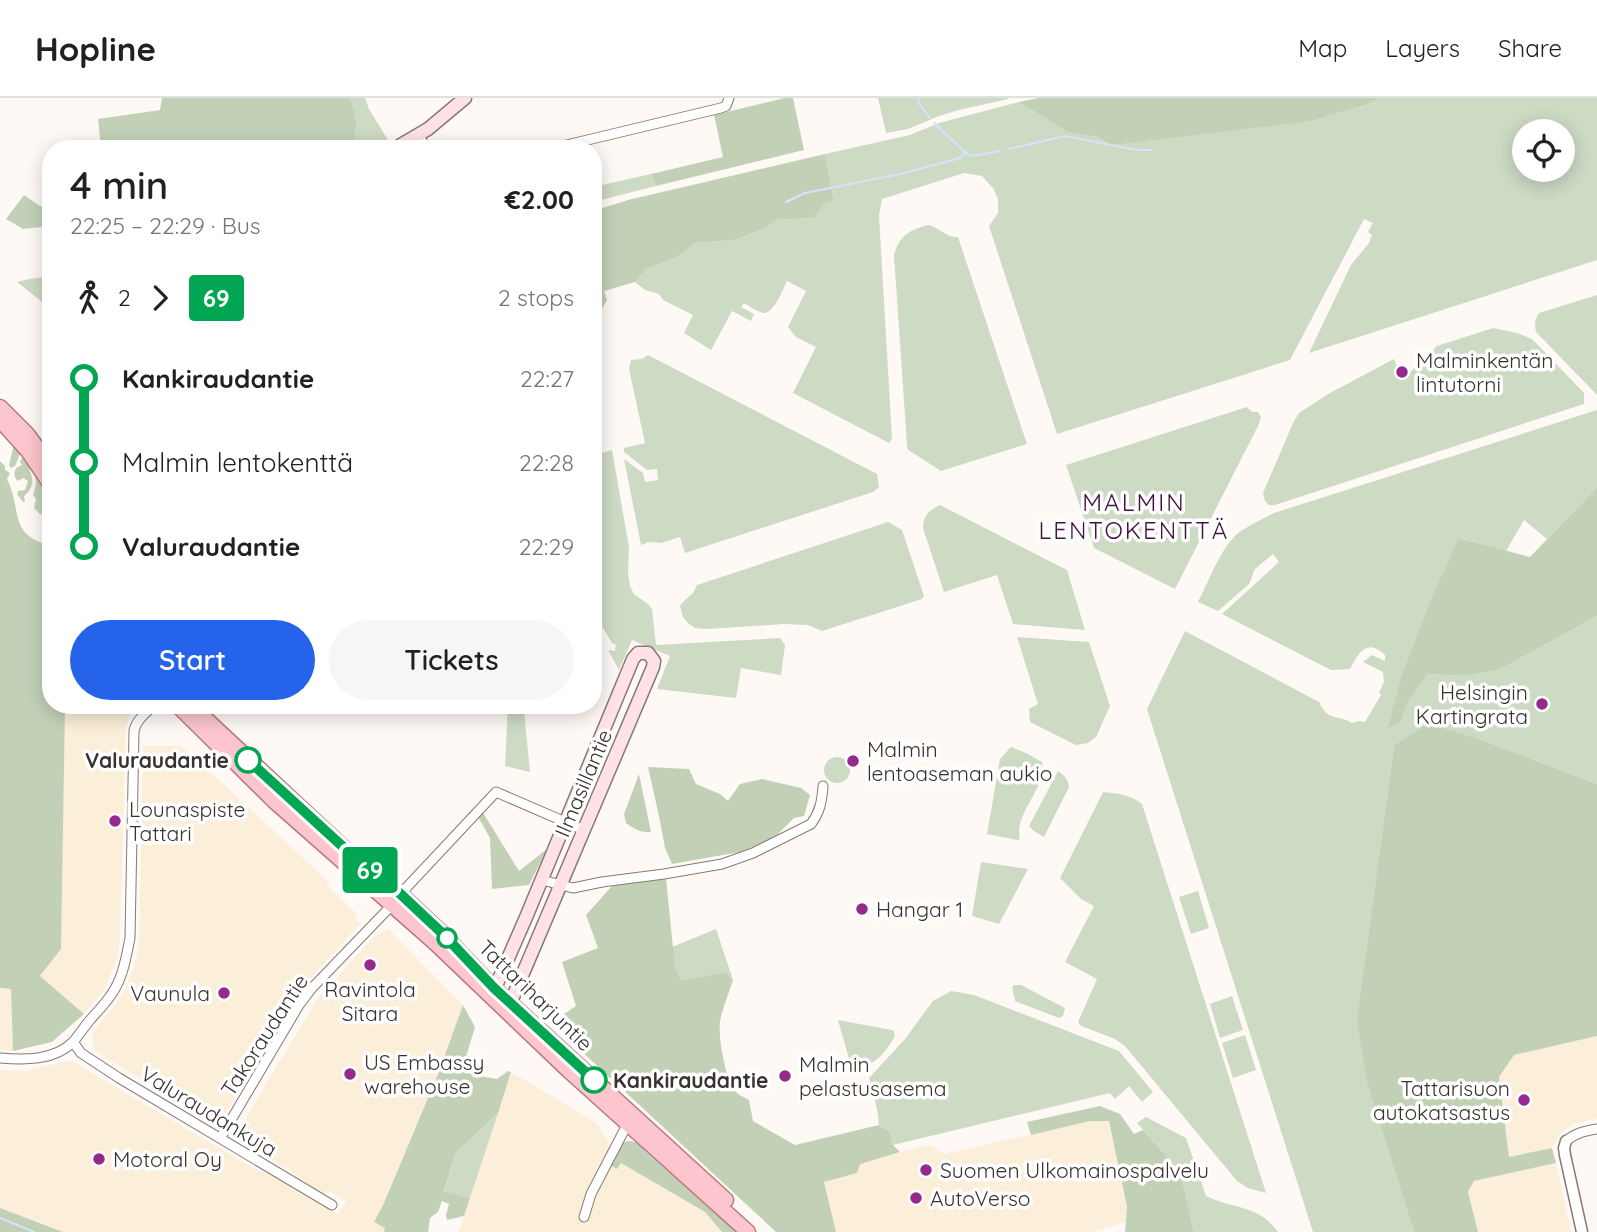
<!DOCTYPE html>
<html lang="en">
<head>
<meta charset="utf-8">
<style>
  :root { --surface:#fff; --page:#f6f6f6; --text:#202124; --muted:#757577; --line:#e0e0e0; --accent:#2563eb }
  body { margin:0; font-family:Quicksand,sans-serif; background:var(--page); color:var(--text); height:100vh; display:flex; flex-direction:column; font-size:26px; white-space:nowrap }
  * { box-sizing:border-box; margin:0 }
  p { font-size:23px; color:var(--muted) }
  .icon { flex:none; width:38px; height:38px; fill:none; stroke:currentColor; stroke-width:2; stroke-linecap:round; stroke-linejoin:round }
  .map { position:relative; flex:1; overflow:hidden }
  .drawer { position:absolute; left:42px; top:42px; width:560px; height:574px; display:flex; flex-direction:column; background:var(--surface); border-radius:28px; box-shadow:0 4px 18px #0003 }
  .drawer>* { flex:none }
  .badge { padding:0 14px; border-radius:5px; font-size:24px; line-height:46px }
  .controls { position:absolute; left:1512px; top:21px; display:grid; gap:14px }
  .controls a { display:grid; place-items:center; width:63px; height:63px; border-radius:50%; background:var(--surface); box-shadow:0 4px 18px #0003; font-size:35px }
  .map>.badge { position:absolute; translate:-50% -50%; box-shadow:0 0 0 4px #fff }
  .legs { display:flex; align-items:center; gap:10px; height:77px; padding:0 28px; font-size:23px }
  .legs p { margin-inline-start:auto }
  .overview { display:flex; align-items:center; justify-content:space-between; height:119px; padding:0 28px }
  h1 { font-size:38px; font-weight:600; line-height:52px }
  .primary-button { display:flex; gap:14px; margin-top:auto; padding:14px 28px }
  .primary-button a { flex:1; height:80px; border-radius:42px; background:var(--accent); color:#fff; font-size:28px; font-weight:600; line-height:80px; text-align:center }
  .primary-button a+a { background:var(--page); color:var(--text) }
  ul { padding:0 28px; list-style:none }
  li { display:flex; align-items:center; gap:24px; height:84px; font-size:26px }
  li i { display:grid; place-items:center; width:10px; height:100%; margin:0 9px; background:currentColor }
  li i::after { content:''; width:18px; height:18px; margin:-9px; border:5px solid; border-radius:50%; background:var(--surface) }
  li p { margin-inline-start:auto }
  li:first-child i { background:linear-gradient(#0000 50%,currentColor 0) }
  li:last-child i { background:linear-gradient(currentColor 50%,#0000 0) }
  header { display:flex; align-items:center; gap:42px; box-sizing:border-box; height:98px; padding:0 35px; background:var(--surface); border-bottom:2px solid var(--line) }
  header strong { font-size:33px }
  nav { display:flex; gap:38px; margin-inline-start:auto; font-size:24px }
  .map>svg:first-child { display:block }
  .industrial { fill:#fbefda }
  .green { fill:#cddac4; fill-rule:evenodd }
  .forest { fill:#c2d1b6 }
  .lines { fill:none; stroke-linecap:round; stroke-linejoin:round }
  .stream { stroke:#d5e3ff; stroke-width:2 }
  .minor-casing { stroke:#877974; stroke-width:11 }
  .tertiary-casing { stroke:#877974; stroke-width:13 }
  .secondary-casing { stroke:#877974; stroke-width:15 }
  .primary-casing { stroke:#b77980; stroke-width:17 }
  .minor { stroke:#fff; stroke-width:9 }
  .tertiary { stroke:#fff; stroke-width:10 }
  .secondary { stroke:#fee2e6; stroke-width:12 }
  .primary { stroke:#fdc5cd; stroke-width:14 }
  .line-1-casing { stroke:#fff; stroke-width:16 }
  .line-1 { stroke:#00a651; stroke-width:10 }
  .poi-dot { fill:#952a8c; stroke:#fff; stroke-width:2.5 }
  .stop-1-dot { fill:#fff; stroke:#00a651; stroke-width:3.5 }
  .labels { text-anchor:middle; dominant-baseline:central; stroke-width:7; stroke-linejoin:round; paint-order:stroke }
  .poi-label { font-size:21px; fill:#383230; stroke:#fff; text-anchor:start }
  .stop-label { font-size:21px; font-weight:bold; fill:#383230; stroke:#fff; text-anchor:end }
  .street-label { font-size:21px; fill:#383230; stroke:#fff }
  .quarter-label { font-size:24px; letter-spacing:2px; fill:#43103f; stroke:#fff }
</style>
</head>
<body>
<header>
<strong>Hopline</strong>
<nav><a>Map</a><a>Layers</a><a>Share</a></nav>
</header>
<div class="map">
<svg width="1597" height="1134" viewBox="0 0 1597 1134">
  <rect width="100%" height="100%" fill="#fff9f6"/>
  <path class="industrial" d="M87,607H127V610L132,613L126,629L120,840L118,859L104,892L84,916L40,878L61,851L65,611H87Z
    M143,648H180L190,655L330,785L327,788L357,816L355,820L361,825L304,887L292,902L226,1014L216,1020L211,1021L205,1020L101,957L95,952L93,945L92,937L96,930L114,908L123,895L134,870L139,848Z
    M388,831L463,907L438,976L384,1105L374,1124L386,1130L384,1134H63L0,1110V972L26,973L70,962L260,1074L263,1070L338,1116L346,1103L331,1094L321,1096L294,1075L249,1049L250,1047L242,1042L239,1033L265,987L319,899L375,838Z
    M0,890L11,891L13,953L0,952Z
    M1597,938V1021L1573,1026L1561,1035L1552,1050L1509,1059L1499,979L1514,957Z
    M511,974L597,1025L621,1065L705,1114L722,1134H459Z
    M1090,1023H1109L1127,1109L1126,1124L1092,1134H836L824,1084L857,1075L859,1066L900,1054L931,1047L944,1056Z
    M1556,1065L1571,1134H1478L1468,1094L1474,1083Z"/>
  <path class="green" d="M350,0H365L369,11L388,42L377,51H351C357,27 359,23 350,0Z
    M878,0H1008V1L959,12L939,18L908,31L886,35Z
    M1380,0H1597V162L1309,255L1351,167L1369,145L1372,137L1368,134L1373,125L1364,121L1290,262L1057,336L989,128L998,115V101L993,90L982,78L964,75L882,101L879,117L892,341L889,345L793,295L816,249L796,239L788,229L806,193L787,183C783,191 774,215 764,215C759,215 749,208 744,205L741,209L754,216L751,223L732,213L711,252L684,235L693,217L663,202L659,196L645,192L635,184L646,171L675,160L696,145L735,142L763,131L776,122L814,120L825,106L834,101L825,56L910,37L939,25L1019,4L1069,35L1099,39L1312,23L1369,6ZM1524,33H1563V72H1524Z
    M651,76L656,88L593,104V89Z
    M929,127C939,130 947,140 958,139L1027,346L941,373L913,355L908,352L907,347L894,157C899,138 910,131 929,127Z
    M51,178V211L17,184L29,181Z
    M1597,197V297L1536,234C1534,227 1535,221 1539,215Z
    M1493,230L1517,235L1532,241L1584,295V306L1275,407H1269L1265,403L1263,395L1293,325L1299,315L1330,295L1392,262L1394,261L1400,277L1406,278L1437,248Z
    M648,257L877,376L879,389L873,394L685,455L680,439L661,445L649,444L641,447L624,361L643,375L645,384L658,382L657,371L647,372L624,354V350L645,345L629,271L631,262L642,261Z
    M1247,309L1252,314H1258L1261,319L1259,326L1175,491L1094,450L1066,367Z
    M1597,312V389L1547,441L1524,422L1506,453L1460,440L1401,623L1408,604L1428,576L1463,578L1499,572L1597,518V686L1474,639L1428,627L1394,647L1365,864L1368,989L1414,1134H1313L1147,611L1185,533L1319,604C1328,624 1338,616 1352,625L1359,623L1365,624L1381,597L1379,595L1384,584L1383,574L1363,564L1372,557L1385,563V557C1367,540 1359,554 1350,571L1331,572L1222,516L1279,464L1273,456L1255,471L1249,486L1218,513L1198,504C1209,483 1220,452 1236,437C1247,428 1261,422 1274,415Z
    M612,352L629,449L628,475L630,488L634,496L648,506L652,511L656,547L780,540L785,547L781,577L741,570L736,600L657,591L670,558L632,542L619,572L608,552L615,553L616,547L612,545L593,513V357Z
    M940,407L1067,472L1085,532L1013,526L997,477L944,494L923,430C923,418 929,412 940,407Z
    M888,424L902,432L924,498L922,501L822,533L808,527L784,526L707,531L695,530L688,525L683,519L680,508L682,505L693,495L697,487Z
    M1017,539L1089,544L1110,608L1096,639L1088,645L1076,647L1030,624L1029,611L1038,606Z
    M508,607H520L524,613L530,674L505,668Z
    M1011,649L1026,655L1042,664C1047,691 1013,716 1020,741L1017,742L987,736L1000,661Z
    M824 672a13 13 0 1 1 26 0a13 13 0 1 1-26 0Z
    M1058,673C1064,677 1068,681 1069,689L1044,739L1034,733L1029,728Z
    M1103,694C1116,695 1132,697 1142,706L1266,1095L1248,1090L1237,1083L1125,948L1115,941L1081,928L1078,924L1097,881L1065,864L1094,808L1081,801L1060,780Z
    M981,764L1028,771L999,826L972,818Z
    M1198,793L1209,830L1191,836L1179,799Z
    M716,831L733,882L725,874L683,884L675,871L672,849Z
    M1014,887H1021L1065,910L1063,918L1059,920L1015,903L1012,889Z
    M951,893L974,897L1119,953L1153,994L1142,1004L1129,988L1115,1001L1110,995L893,1047L890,1034L879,1027L877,1011L869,980L905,941L933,903Z
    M1232,898L1243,932L1220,940L1210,906Z
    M838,922L892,932L894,933L895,938C886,954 873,972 852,967L850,964Z
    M1245,937L1256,972L1233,980L1222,945Z
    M498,1015L470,1100L444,1095L455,1056Z
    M1146,1019L1186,1040L1206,1098C1232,1111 1260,1107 1278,1134H1194L1180,1073L1137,1025Z"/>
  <path class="forest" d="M162,0H350C359,23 357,27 351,51H101L98,21L160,12Z
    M785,0H793L804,52L656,88L651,76L723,59L714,17Z
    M1039,0H1380L1369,6L1312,23L1111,47L1099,39L1069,35L1019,4Z
    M825,56L834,102L825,106L814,120L776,122L763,131L735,142L696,145L675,160L646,171L635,184L604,193L607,202L593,228V113L628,102Z
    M24,97L40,108L51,111V128L23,131L6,121Z
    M14,346L51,392V418L40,416L34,410L36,401L33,397C37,387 37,378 32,370L29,371C34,382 34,390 24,398L25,404H23L17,396L18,393L25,392L28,383L23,380L18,383C13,378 14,376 16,370L22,367L20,364L22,359L20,356L15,368L11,370L9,367Z
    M0,363L5,368V372L10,375L7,381C23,413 7,436 51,448V607H87V611H65L61,851L40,878L84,916L52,944L13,953L11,891L0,890Z
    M1597,389V518L1499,572L1463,578L1428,576L1408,604L1401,623L1388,630L1401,580L1432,499L1459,440L1530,459Z
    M1428,626L1474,639L1597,686V938L1514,957L1499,979L1509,1059L1552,1050L1556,1065L1474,1083L1468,1094L1478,1134H1414L1368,989L1357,922L1394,647Z
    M648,669L689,671L696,686L720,696L728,703L740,686L762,681L801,690L810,697L804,718L794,720L773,741L740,754L672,766L665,750L659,718Z
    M639,676L651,734C641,735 634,731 626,725L624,716Z
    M482,713L519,773L547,751L529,787L492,791L490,740L476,715Z
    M666,780L675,870L682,883L725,874L733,882C729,896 722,910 720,924C718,939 725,975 732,989C735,995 743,999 749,1002L753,1023L795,1047L879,1027L890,1034L893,1047L900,1054L860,1066L857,1075L824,1084L836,1134H776L551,925L576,908L562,864L598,850L586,817L612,788Z
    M463,907L475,929L465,962L474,977L497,981L508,973L511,974L498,1015L455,1056L444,1094L470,1100L464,1118L447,1122L446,1117L449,1106L442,1103L438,1114L430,1120L428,1134H384L385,1130L374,1124L384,1105L438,976Z
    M1100,1008L1120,1016L1134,1036L1143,1032L1180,1073L1194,1134H1125L1127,1109L1109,1023H1090L1031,1037L1027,1024Z
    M628,1043C637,1043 641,1047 646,1054L737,1134H722L705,1114L621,1065L617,1071L610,1067L622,1045Z
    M0,1110L63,1134H0Z"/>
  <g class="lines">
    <path class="stream" d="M918,0L919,6L930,20
      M934,25L967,56L973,58L1000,53
      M1009,51L1065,38L1137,52H1152
      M786,104L805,95L900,76L957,61L961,59L966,54
      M0,1120L34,1134"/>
    <g class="minor-casing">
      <path id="minor" d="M417,37L428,51
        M550,51L721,10L726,8L729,0
        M542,782L573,790L602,784L664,776L722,766L753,755L811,726C820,714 822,703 823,688
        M73,944L81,955L119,980L332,1107
        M0,960C24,962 54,963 73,944C79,937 84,929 90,922C97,914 105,906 111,897C123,880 126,860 130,840L134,633C136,622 146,615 154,607
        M221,1039L299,907L312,890L392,807L407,789L496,694L584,732
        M1566,1043C1575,1035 1585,1033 1597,1031
        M584,1119L591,1096L630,1021"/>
    </g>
    <g class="tertiary-casing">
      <path id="tertiary" d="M1566,1043L1564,1050L1565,1057L1582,1134"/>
    </g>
    <g class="secondary-casing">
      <path id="secondary" d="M394,51L428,31L465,0
        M492,897L527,817L633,561L638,555H648L654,563L653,569L507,913"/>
    </g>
    <g class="primary-casing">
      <path id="primary" d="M0,309L28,337L51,369
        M0,322L28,353L51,387
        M177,607L274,703L434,844L569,973L748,1134
        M191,607L343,749L364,768L392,788L442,835L494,890L726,1102"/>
    </g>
    <use href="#minor" class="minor"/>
    <use href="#tertiary" class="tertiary"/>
    <use href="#secondary" class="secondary"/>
    <use href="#primary" class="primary"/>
  </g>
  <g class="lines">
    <g class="line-1-casing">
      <path id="line-1" d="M248,662L364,768L392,788L410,805L442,835L494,890L594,982"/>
    </g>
    <use href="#line-1" class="line-1"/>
  </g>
  <g class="poi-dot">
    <circle cx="1402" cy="274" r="7"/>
    <circle cx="1542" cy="606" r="7"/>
    <circle cx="853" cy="663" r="7"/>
    <circle cx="115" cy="723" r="7"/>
    <circle cx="862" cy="811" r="7"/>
    <circle cx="370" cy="867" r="7"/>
    <circle cx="224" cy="895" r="7"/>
    <circle cx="350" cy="976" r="7"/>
    <circle cx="785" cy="978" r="7"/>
    <circle cx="1524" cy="1002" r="7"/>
    <circle cx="99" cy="1061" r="7"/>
    <circle cx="926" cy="1072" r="7"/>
    <circle cx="916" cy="1100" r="7"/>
  </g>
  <g class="stop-1-dot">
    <circle cx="248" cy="662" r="12"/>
    <circle cx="447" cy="840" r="9"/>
    <circle cx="594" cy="982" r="12"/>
  </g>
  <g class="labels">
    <g class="poi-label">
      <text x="1416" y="262">Malminkentän<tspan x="1416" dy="24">lintutorni</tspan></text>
      <text x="1528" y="594" text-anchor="end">Helsingin<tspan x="1528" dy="24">Kartingrata</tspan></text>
      <text x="867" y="651">Malmin<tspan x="867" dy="24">lentoaseman aukio</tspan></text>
      <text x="129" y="711">Lounaspiste<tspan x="129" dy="24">Tattari</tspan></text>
      <text x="876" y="811">Hangar 1</text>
      <text x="370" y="891" text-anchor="middle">Ravintola<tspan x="370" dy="24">Sitara</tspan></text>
      <text x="210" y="895" text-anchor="end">Vaunula</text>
      <text x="364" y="964">US Embassy<tspan x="364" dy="24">warehouse</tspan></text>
      <text x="799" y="966">Malmin<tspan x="799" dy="24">pelastusasema</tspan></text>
      <text x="1510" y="990" text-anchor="end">Tattarisuon<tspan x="1510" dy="24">autokatsastus</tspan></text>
      <text x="113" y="1061">Motoral Oy</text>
      <text x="940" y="1072">Suomen Ulkomainospalvelu</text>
      <text x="930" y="1100">AutoVerso</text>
    </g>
    <g class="stop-label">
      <text x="229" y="662">Valuraudantie</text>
      <text x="613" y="982" text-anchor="start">Kankiraudantie</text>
    </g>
    <g class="street-label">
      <text transform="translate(583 685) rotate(-67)">Ilmasillantie</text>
      <text transform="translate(536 897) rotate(44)">Tattariharjuntie</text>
      <text transform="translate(264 937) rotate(-57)">Takoraudantie</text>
      <text transform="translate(209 1013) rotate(31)">Valuraudankuja</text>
    </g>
    <g class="quarter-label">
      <text x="1134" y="404">MALMIN<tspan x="1134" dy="28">LENTOKENTTÄ</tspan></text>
    </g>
  </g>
</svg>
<div class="controls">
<a><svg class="icon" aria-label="locate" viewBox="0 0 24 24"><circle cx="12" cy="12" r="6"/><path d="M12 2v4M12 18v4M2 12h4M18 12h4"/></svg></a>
</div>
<b class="badge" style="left:370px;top:772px;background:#00a651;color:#fff">69</b>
<section class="drawer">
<div class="overview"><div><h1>4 min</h1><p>22:25 – 22:29 · Bus</p></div><b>€2.00</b></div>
<div class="legs"><svg class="icon" aria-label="walk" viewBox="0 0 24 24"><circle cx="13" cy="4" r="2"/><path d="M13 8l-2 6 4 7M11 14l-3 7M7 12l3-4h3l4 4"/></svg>2<svg class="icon" aria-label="forward" viewBox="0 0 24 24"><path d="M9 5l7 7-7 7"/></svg><b class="badge" style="background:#00a651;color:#fff">69</b><p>2 stops</p></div>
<ul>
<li><i style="color:#00a651"></i><b>Kankiraudantie</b><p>22:27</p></li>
<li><i style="color:#00a651"></i><span>Malmin lentokenttä</span><p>22:28</p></li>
<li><i style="color:#00a651"></i><b>Valuraudantie</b><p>22:29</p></li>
</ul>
<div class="primary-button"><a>Start</a><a>Tickets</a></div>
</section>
</div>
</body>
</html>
